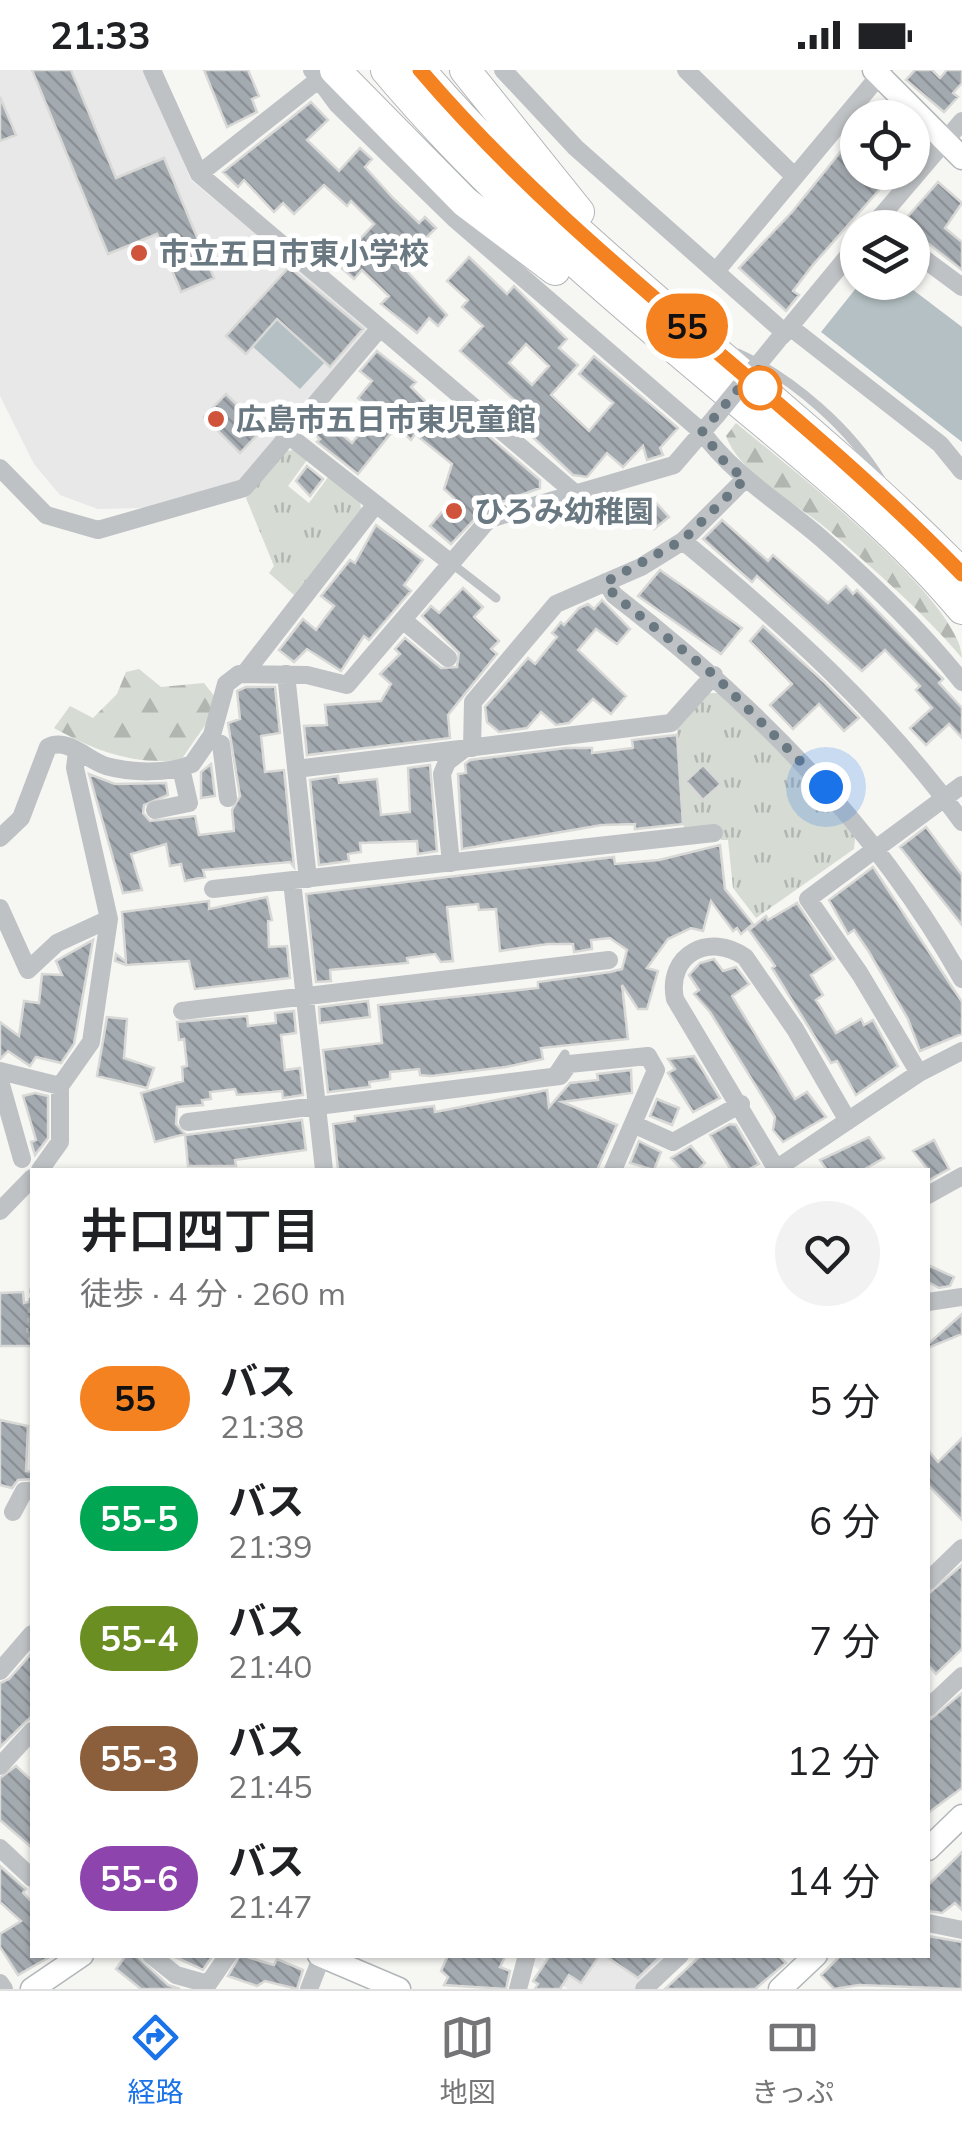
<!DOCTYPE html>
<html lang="ja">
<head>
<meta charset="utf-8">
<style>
  :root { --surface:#fff; --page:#f2f2f2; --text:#202124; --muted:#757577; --line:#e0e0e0; --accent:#1a73e8 }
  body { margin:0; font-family:Mulish,"Noto Sans JP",sans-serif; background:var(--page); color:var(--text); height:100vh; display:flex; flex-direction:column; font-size:38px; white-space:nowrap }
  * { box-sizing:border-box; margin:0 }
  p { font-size:32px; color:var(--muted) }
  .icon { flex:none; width:55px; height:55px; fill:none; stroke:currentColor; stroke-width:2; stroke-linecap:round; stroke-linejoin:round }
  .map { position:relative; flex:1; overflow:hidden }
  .side { position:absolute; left:30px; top:1098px; width:900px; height:790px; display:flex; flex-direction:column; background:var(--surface); border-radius:0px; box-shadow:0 2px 8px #0004 }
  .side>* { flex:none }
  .badge { padding:0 20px; border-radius:32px; font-size:35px; line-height:65px }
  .buttons { position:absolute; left:840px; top:30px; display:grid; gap:20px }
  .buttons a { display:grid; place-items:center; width:90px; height:90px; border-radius:50%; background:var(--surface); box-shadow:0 2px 8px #0004; font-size:50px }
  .you { position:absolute; width:50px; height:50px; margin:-25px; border:8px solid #fff; border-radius:50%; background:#1a73e8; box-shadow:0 0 0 15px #1a73e833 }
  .map>.badge { position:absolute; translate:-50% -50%; box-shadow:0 0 0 5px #fff }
  .round { display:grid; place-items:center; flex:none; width:105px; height:105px; border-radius:52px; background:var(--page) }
  .headline { display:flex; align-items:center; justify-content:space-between; height:170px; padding:0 50px }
  h1 { font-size:48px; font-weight:600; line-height:75px }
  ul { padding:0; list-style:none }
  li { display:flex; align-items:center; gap:30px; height:120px; padding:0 50px }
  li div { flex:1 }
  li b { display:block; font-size:38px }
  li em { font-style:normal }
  li .badge { min-width:110px; font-weight:700; text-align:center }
  .status { display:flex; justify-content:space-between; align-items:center; height:70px; padding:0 50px; background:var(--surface); direction:ltr }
  .status svg { height:28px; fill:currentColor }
  .menu { display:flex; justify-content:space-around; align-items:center; height:140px; border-top:2px solid var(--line); background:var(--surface); font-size:28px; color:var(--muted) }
  .menu a { display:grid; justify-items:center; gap:5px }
  .menu .active { color:var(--accent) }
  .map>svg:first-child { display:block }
  .built { fill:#e7e8e7 }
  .forest { fill:url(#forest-firs) }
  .park { fill:url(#park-tufts) }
  .water { fill:#b4c0c3 }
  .building { fill:url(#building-back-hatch); stroke:#d8d8d6; stroke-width:2.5; fill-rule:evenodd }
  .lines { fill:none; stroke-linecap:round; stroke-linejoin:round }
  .secondary-casing { stroke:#b1b6b9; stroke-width:25 }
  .highway-casing { stroke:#b2b5b8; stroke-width:32 }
  .path { stroke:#b8bbbd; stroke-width:2.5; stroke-dasharray:5 5; stroke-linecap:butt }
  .lane { stroke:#bec2c5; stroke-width:9 }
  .street { stroke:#bec2c5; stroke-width:18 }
  .secondary { stroke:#fff; stroke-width:22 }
  .highway { stroke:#fff; stroke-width:30 }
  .street-bridge { stroke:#bec2c5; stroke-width:18 }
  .line-casing { stroke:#fff; stroke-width:22 }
  .line { stroke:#f58220; stroke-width:15 }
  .walk { stroke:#697881; stroke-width:10; stroke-dasharray:0 18 }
  .poi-dot { fill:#cf543b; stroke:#fff; stroke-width:4 }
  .stop-dot { fill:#fff; stroke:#f58220; stroke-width:5 }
  .labels { text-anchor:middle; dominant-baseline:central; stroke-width:10; stroke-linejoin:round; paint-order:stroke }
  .poi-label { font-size:30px; font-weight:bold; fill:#697881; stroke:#fff; text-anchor:start }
</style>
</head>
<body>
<div class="status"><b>21:33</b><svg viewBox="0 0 49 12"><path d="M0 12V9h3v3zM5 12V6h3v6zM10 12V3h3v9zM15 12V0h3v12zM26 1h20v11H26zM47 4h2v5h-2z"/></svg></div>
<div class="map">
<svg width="962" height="1919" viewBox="0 0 962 1919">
  <defs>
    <pattern id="forest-firs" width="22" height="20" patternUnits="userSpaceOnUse" patternTransform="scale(2.5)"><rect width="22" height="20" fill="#d6dbd3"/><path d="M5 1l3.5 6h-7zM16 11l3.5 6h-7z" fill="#b2b6b1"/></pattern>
    <pattern id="park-tufts" width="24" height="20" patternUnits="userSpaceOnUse" patternTransform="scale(2.5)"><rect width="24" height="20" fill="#d6dbd3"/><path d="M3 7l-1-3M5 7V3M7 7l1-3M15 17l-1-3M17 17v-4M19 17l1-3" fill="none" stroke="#b2b6b1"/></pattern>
    <pattern id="building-back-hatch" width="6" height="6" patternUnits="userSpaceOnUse" patternTransform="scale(2.5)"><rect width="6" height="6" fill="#a4abb0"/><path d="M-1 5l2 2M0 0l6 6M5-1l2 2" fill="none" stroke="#8a9095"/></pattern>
  </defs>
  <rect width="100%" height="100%" fill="#f6f6f3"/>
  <path class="built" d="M0,0H145L191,110L366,256L367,266L239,411L144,438L98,439L60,425L34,394L0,326Z
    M535,1885L556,1897L565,1885H670L634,1919H568L532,1895Z"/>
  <path class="forest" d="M736,353C784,393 962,531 962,588C922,541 874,499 827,459C795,432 741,406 726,366Z
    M139,599L161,617L204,613L215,627L208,651L181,690C132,695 96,681 54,658L70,636L93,648L117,624L126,602Z"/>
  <path class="park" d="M294,380L307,390L288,416L309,433L329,406L360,430L361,440L294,525L269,503L274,496L246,428L285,381Z
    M709,623H721L822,726L855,768L854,779L756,848L733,818L728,770H721L719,755L684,758L677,659Z"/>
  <path class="water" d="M861,212L904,213L962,257V372L821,262Z
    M277,249L325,292L300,319L252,276Z"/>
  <path class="building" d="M32,0H71L116,108L164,88L214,208L181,222L157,164L108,184Z
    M204,0H248L259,26L252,29L257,42L227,57Z
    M915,0H932L940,8L947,0H962V13L953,23L958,27L944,42L906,10Z
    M0,27L16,65L0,71Z
    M311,32L328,50L307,70L339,101L360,78L372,89L365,97L393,128L419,153L425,147L436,158L417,177L424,183L407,201L447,245L438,256L429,248L417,263L381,234L389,226L362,200L354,209L337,194L374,154L351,131L347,136L324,115L294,144L283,133L274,142L244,110L238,117L223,102Z
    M858,60V102H895L812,196L793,221L799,225L786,241L739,198L792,142Z
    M938,112L962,133L945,158L962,172V200L902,153Z
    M469,187L507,224L514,216L567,269L559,278L578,295L551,325L589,361L613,333L579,304L594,286L678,358L660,378L663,385L647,390L643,376L623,397L607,383L587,407L573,405L522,357L532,346L460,281L483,256L462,237L468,230L447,211ZM526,274L549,296L532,315L509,293Z
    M289,197L363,259L330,297L277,249L246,284L226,266Z
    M377,281L416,312L411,317L440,346L450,333L540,410V418L496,434L492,431L451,474L430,456L454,428L444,419L452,394L415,364L411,370L396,357L358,404L317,372L320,369L310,361L321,347L352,373L376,343L358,328L372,311L360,301Z
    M226,324L262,360L240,383L204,347Z
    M307,396L323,409L310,426L296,411Z
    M650,426L669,447L654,459L636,438Z
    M722,450L768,491L773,485L828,533L846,516L853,524L857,520L943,609L939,613L962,638V668L949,654L926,675L910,658L932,638L916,620L920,616L885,580L862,601L757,506L752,512L703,469Z
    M376,455L423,490L404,515L411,521L369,570L364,566L341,601L307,579L294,592L279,580L303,549L316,560L334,536L321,526L350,490L355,493Z
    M660,500L742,558L721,584L638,526Z
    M463,518L483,537L474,547L499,571L491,579L497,584L448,645L450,668L307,685L304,656L327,655L325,635L381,631L391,614L380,604L400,584L395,579L405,568L441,598L457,597L459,583L422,546L431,536L439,543Z
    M602,530L630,559L617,574L596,559L578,580L626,626L611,644L593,629L569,653L556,655L541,642L527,658L499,662L487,652L485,637L528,588L535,594L557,567L552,563L561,552L564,555L579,538L588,534L594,539Z
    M763,556L823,611L859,648L844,661L819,634L793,659L770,635L792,614L750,571Z
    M246,617H275L280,663L261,666L265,702L284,700L294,797L290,792L203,800L205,807L185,811L181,794L170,796L166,774L131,784L142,820L123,823L89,704L115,714L166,713L168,725L144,735L143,743L150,751L195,746L199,765L234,761L232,740L240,726L228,653L240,649L237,621Z
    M677,665L683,754L635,759V754L602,755L462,779L458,704L466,703L465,694L470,690L566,678H592V683L633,678L632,670Z
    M211,694L215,726L201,728V702Z
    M430,695L437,781L418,784L417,771L360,773L361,782L348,784L349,791L319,795L310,710L338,706L339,713L377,709L381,745L410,742L408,698Z
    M703,695L721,714L703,730L686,711Z
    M926,757L962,805V855L900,777Z
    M720,775L725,819L753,854L741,864L737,858L733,861L711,831L703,861L691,858L668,869L647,898L658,901L647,939H638L622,915L628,969L541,978L543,989L506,997L431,1006L420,1005L419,999L390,1002V1009L369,1012L370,1017L328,1022L323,980L382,973L378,935L538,918V912L610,902L622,899L627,880L610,868L591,870L592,879L574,882L573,874H548L500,881L496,839L479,840L478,834L447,837L453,891L441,892L435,884L407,888L408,893L330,900L331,911L316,912L306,824L614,787L615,794L659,790Z
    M873,797L962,932V964L920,981L908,949L869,882L854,860L848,864L829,830Z
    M267,827L272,850L268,851L269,877L287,876L290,908L195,919L189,891L126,895L115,891L116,884L126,892L122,842L209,831V839Z
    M797,833L834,889L811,905L823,925L816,930L836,963L861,949L864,955L873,950L898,996L856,1025L837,991L831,993L772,898L775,896L749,860L766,846L768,850Z
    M93,870L74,974L61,993L36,987L30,996L8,981L0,989V952L19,966L24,931L39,933L42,904L62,905L56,891Z
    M714,889L723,901L736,897L749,914L732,926L795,1029L807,1022L826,1047L783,1072L773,1060L775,1047L710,942L694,924L699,920L689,905L700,893Z
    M368,931L370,947L320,953L319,937Z
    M294,941L296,963L281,965L285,1000L300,998L303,1025L283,1028L282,1021L237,1025L235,1019L210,1022L211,1029L202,1030L203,1035L177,1037L176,1054L185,1064L155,1072L141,1023L183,1011L182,997L187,996L184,969L179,970L177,952L247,946L248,956L276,953L275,943Z
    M107,947L127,949L124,988L154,998L147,1018L97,1006Z
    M694,986L720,1028L693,1042L668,1003L675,999L668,989Z
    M631,1000L632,1023L562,1032L617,1055L597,1100H338L333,1054L355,1051V1046L434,1036L435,1042L547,1020L549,1037L570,1013L598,1010L597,1004Z
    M35,1023L48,1026V1068L35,1085L31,1072L36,1070L23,1026Z
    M657,1029L679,1038L672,1055L650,1046Z
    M302,1050L306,1080L235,1090L236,1096H188L185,1065Z
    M730,1054L736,1055L759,1094L747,1100H731L710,1065Z
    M869,1067L884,1088L863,1100H827L820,1090Z
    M934,1070L949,1099L929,1110L928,1100L913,1081Z
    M639,1071L661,1082L654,1100L630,1093Z
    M691,1076L705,1093L698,1100H682L671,1088Z
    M928,1195L954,1207L950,1216L939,1218L928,1212Z
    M23,1222L24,1233L32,1231V1276H0V1223Z
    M962,1244V1264L928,1278V1274Z
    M0,1350L28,1356L26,1401L32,1402V1409L18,1410L12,1418L0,1415Z
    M962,1368V1450L928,1415V1380L938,1392Z
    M962,1495V1579L936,1604L928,1595V1524Z
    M32,1583V1646L0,1677V1613L9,1609Z
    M962,1623V1718L928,1743V1651Z
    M16,1696L32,1711V1778L0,1750V1708Z
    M962,1782V1840L955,1833L942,1843L928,1841V1815Z
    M0,1796L26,1819L23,1823L32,1832V1885H53L18,1905L0,1877V1864L21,1851L0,1832Z
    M928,1866L962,1872V1919L859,1915L834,1919L821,1905L841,1885H928Z
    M126,1885H136L168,1915L180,1919H141L116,1899Z
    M171,1885H213L203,1900Z
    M240,1885L274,1895L277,1889L303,1900L297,1919L265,1911L257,1916L228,1906Z
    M448,1885H506L500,1897L510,1901L506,1919L444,1915L448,1907L441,1901Z
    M550,1885H600L581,1913L569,1905L560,1919H535L538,1914L533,1911Z
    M604,1885H662L638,1908Z
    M701,1885H778L786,1893L755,1919H665Z"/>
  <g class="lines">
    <g class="secondary-casing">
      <path id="secondary" d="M874,0L962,88
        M928,1779L962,1746
        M319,1885L399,1919
        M32,1919L82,1885
        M780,1919L816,1885"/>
    </g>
    <g class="highway-casing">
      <path id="highway" d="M335,0L465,132L555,200
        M386,0C485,118 599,215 716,313C800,384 891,454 962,539
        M420,0C581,189 790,327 962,504
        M465,0L579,142"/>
    </g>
    <path class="path" d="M32,1208L27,1261L32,1280"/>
    <path class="lane" d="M738,283C793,308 851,359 882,411
      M451,493L496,528
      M551,1005L565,984"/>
    <path class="street" d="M152,0L199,104L576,424
      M312,0L337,34L456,150L702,362C735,407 781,433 822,469C872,513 921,560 962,612
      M503,0L576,78L785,263
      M686,0L795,107
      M199,104L318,10
      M871,158L962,51
      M912,180L962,217
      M717,200L884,0
      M790,257L940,374L962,401
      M782,266L858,174
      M288,365L451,493
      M0,398L46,445L98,460L244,418L380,258
      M683,471C786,556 883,643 962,752
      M606,512L614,525C753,632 875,755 962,909
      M403,550L448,588
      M245,603L376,434
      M286,604L308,809
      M210,669L221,674L228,728
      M472,678L473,632L556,534L641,497L683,471L745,409
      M296,699L671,653L714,605
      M155,740L189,733L181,698
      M0,768L21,748L48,677C68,667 87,690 106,696C131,703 168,704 192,694L212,665L226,614L239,604L307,605L347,615L489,449L674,395L716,346
      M451,793L442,704L447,692L464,679
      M292,811L324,1100
      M213,819L714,763
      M0,838L28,900L57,873L109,849
      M182,941L609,890
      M0,1001L60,1016L91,972L109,849L75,698L77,681
      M919,1003L860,904L808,829L962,715
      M0,1011L22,1089
      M188,1052L560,1006L569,994L648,986L656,1000L613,1100
      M633,1054L673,1072L741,1034
      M776,1099L919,1003L962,981
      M40,1100L60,1072V1016
      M777,1100L675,929C666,884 710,862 745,887L795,959L848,1051
      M928,1125L962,1106
      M0,1141L32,1108
      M928,1232L962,1227
      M13,1442L24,1421H32
      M928,1511L962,1478
      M0,1601L32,1564
      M928,1638L962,1606
      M0,1696L32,1661
      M0,1778L32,1808
      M928,1853L962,1860
      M151,1885L176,1905L208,1914L228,1885
      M0,1913L4,1919
      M309,1919L322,1886
      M518,1919L527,1885
      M644,1919L680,1885"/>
    <use href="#secondary" class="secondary"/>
    <use href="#highway" class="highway"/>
    <path class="street-bridge" d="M716,346L778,270"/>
  </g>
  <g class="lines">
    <g class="line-casing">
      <path id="line" d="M420,0C581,189 790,326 962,504"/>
    </g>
    <use href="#line" class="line"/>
    <path class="walk" d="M760,318L758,296L702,362L726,394L745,409L683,470L606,512L614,525L714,605L826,717"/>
  </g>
  <g class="poi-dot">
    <circle cx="139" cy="183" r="10"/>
    <circle cx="216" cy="349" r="10"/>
    <circle cx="454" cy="441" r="10"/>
  </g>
  <circle class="stop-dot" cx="760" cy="318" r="20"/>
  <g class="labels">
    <g class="poi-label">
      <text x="159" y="183">市立五日市東小学校</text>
      <text x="236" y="349">広島市五日市東児童館</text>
      <text x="474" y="441">ひろみ幼稚園</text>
    </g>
  </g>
</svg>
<div class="buttons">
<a><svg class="icon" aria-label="locate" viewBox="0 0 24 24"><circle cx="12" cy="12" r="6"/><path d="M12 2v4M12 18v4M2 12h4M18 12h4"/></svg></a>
<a><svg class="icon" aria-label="layers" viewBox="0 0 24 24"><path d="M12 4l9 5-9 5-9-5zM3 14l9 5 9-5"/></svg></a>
</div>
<div class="you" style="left:826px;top:717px"></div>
<b class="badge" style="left:687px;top:256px;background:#f58220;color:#111">55</b>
<section class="side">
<div class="headline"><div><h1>井口四丁目</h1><p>徒歩 · 4 分 · 260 m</p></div><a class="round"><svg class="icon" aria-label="heart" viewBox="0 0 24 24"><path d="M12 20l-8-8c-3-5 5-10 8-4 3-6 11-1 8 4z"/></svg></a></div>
<ul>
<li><span class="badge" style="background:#f58220;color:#111">55</span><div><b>バス</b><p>21:38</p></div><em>5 分</em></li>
<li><span class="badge" style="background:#00a651;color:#fff">55-5</span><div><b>バス</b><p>21:39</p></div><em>6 分</em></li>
<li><span class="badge" style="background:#6b8e23;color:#fff">55-4</span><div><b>バス</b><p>21:40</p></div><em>7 分</em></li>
<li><span class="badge" style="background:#8b5e3c;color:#fff">55-3</span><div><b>バス</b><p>21:45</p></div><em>12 分</em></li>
<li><span class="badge" style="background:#8e44ad;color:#fff">55-6</span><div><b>バス</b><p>21:47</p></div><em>14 分</em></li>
</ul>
</section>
</div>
<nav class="menu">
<a class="active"><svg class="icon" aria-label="directions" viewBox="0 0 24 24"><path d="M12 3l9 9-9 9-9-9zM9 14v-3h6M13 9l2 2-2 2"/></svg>経路</a>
<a><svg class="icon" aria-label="map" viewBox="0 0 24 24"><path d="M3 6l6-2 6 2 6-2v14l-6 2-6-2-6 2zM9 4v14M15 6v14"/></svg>地図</a>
<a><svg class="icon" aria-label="tickets" viewBox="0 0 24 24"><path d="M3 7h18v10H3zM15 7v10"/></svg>きっぷ</a>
</nav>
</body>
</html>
